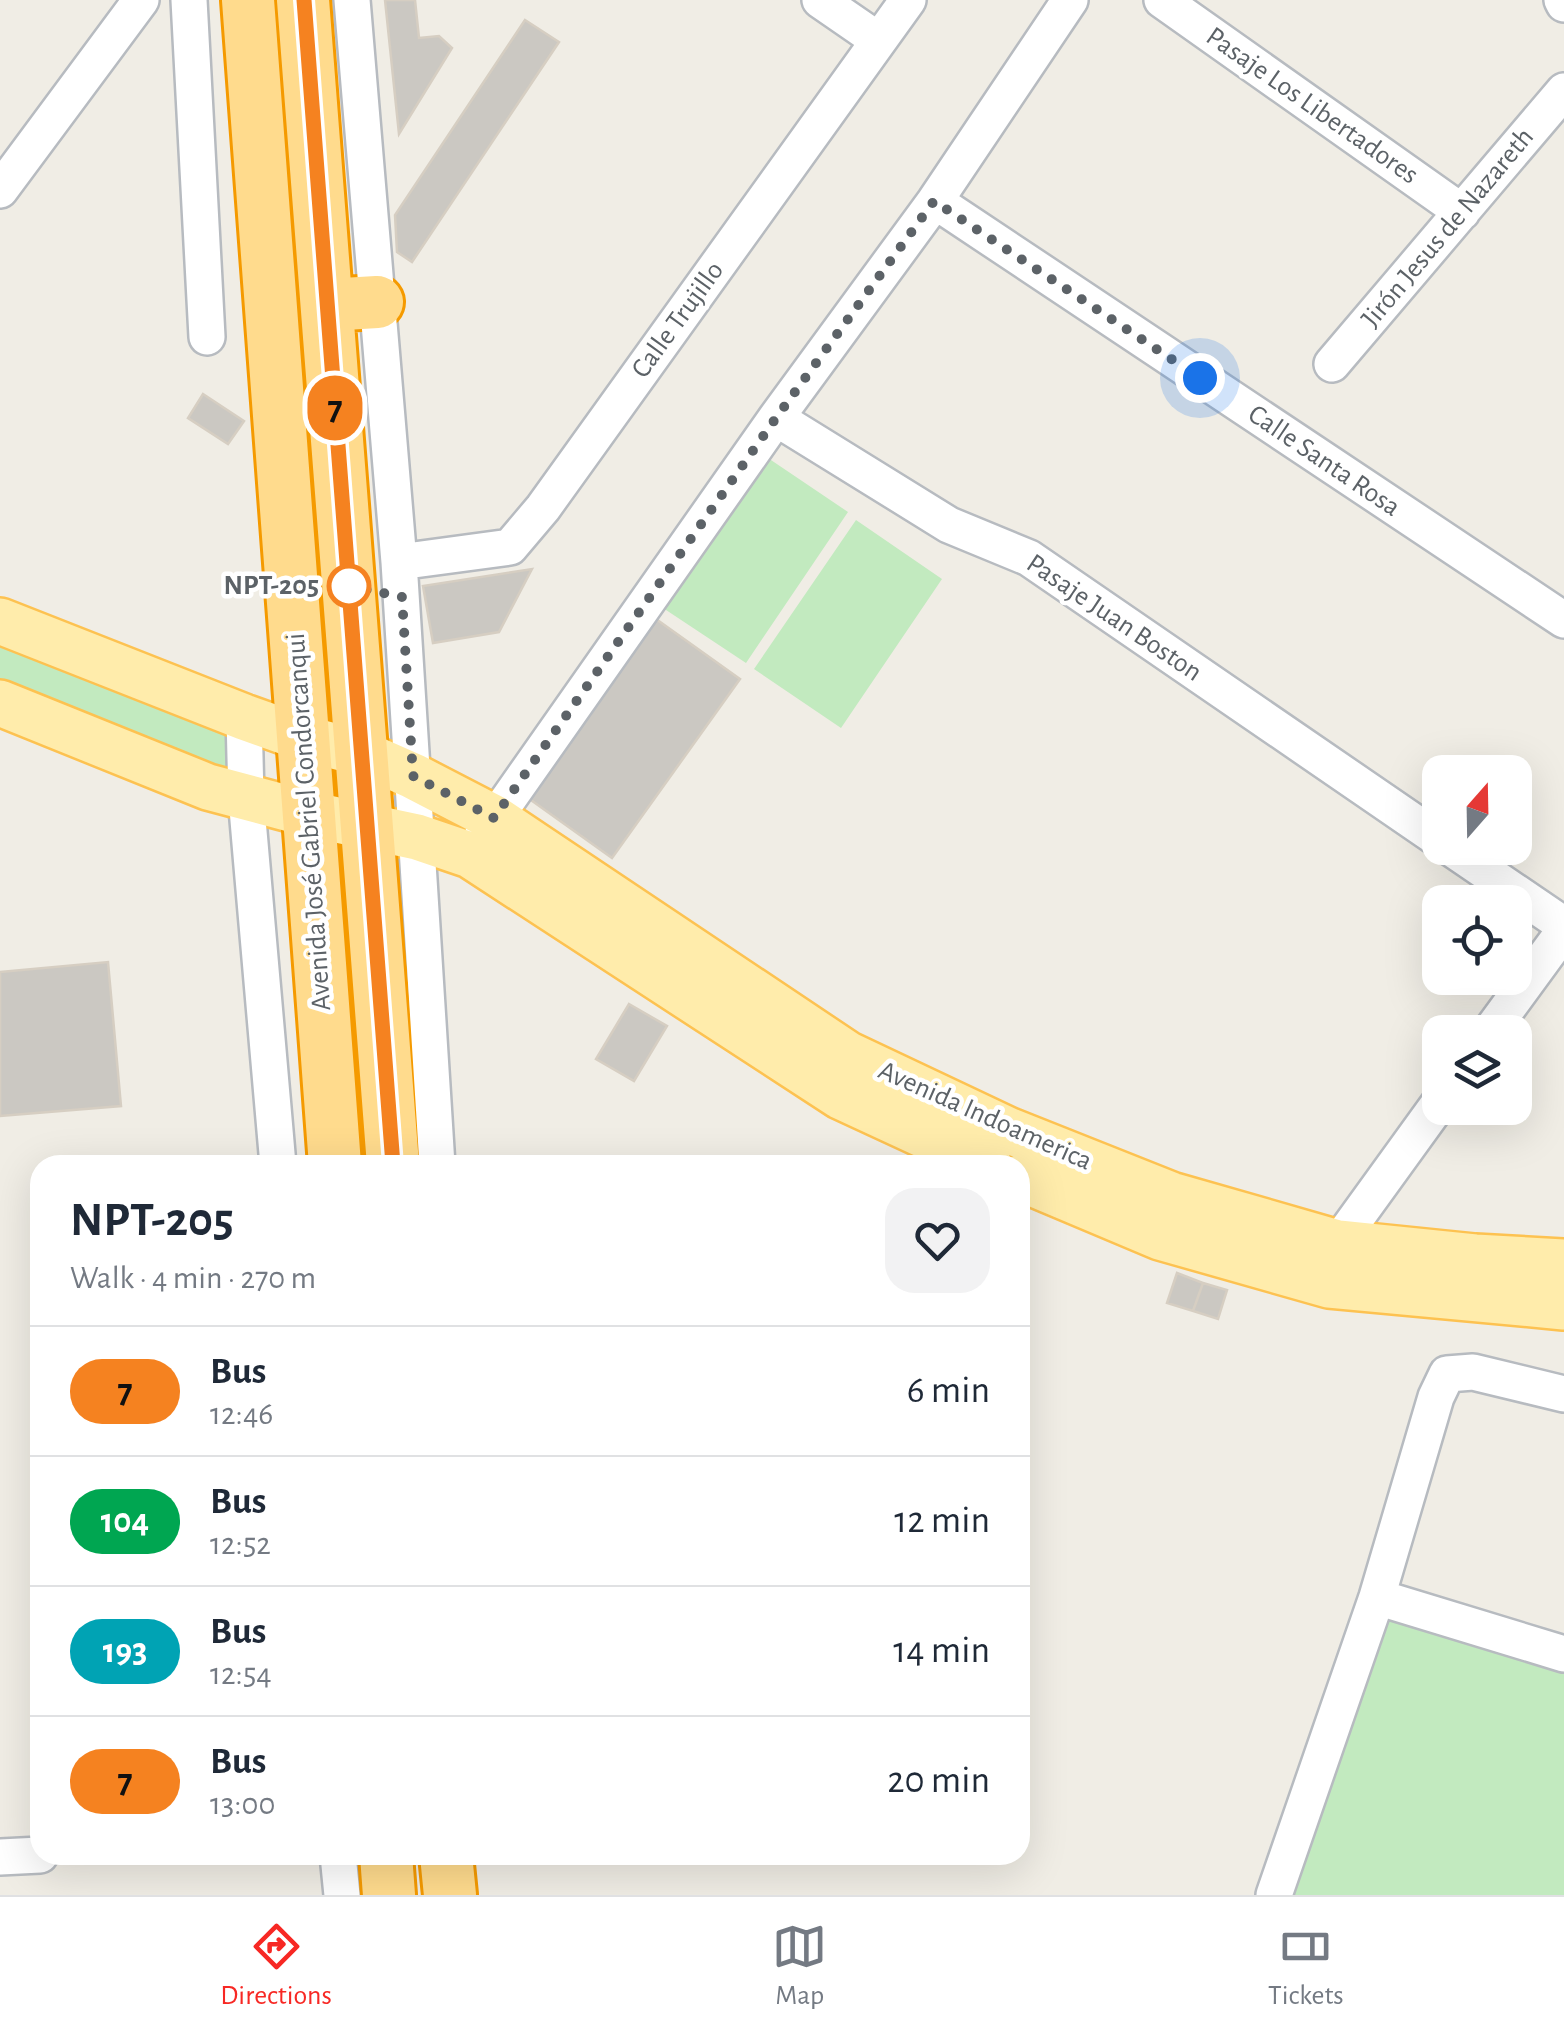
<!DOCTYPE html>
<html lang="en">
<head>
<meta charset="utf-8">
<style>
  :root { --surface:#fff; --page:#f2f2f3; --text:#1f2937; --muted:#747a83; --line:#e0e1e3; --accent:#f72824 }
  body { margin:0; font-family:"Alegreya Sans",sans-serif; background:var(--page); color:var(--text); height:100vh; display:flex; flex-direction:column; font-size:38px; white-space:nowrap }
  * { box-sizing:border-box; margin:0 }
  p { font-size:32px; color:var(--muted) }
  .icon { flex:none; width:55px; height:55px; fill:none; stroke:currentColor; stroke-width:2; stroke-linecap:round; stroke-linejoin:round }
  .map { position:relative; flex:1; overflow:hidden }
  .side { position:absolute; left:30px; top:1155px; width:1000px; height:710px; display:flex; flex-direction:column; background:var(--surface); border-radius:30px; box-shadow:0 10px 40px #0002 }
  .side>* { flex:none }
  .badge { padding:0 20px; border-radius:32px; font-size:35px; line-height:65px }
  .needle { width:65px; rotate:20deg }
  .tools { position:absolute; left:1422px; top:755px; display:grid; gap:20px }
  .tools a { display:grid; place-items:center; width:110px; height:110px; border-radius:20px; background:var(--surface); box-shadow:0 10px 40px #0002; font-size:50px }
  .you { position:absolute; width:50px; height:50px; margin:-25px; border:8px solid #fff; border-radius:50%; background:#1a73e8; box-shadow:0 0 0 15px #1a73e833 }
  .map>.badge { position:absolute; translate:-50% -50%; box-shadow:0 0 0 5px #fff }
  .round { display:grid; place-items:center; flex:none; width:105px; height:105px; border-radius:30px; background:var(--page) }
  .overview { display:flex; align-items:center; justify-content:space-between; height:170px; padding:0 40px }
  h1 { font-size:48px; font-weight:700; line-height:75px }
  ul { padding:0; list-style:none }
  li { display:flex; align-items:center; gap:30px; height:130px; padding:0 40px; border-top:2px solid var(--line) }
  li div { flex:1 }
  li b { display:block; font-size:38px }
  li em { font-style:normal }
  li .badge { min-width:110px; font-weight:700; text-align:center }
  .tabs { display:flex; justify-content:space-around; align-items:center; height:140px; border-top:2px solid var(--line); background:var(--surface); font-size:28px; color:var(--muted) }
  .tabs a { display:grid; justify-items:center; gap:5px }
  .tabs .active { color:var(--accent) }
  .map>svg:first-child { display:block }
  .green { fill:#c2eabf }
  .building { fill:#cbc8c2; stroke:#d6cec2; stroke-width:2.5 }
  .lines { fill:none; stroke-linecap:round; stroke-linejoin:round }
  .minor-casing { stroke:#b7bbc0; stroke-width:40 }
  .major-casing { stroke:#fdc251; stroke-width:50 }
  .highway-casing { stroke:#f59a00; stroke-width:58 }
  .minor { stroke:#fff; stroke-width:35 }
  .major { stroke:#ffecab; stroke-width:45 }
  .highway { stroke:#ffdb8d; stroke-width:52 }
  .line-casing { stroke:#fff; stroke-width:22 }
  .line { stroke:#f58220; stroke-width:15 }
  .walk { stroke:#5c6267; stroke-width:10; stroke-dasharray:0 18 }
  .stop-dot { fill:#fff; stroke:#f58220; stroke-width:5 }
  .labels { text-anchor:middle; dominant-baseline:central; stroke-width:9; stroke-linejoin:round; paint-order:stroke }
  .street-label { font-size:28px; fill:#5c6267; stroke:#fff }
  .stop-label { font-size:28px; font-weight:bold; fill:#5c6267; stroke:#fff; text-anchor:end }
</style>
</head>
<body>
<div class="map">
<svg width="1564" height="1895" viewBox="0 0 1564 1895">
  <rect width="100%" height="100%" fill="#f0ede5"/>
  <path class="green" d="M765,456L848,512L746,663L663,608Z
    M856,520L942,579L841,728L754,669Z
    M0,637L227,728L232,773L0,682Z
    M1374,1604L1564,1658V1895H1290Z"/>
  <path class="building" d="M385,0H415L419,38L439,36L452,48L399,134Z
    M525,20L559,42L412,262L397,252L395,215Z
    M203,394L244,421L228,444L188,418Z
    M532,569L499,632L433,643L423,586Z
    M656,619L740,679L612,858L528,798Z
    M108,962L121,1106L0,1116V972Z
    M629,1004L667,1026L634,1081L596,1059Z
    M1177,1273L1203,1283L1193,1311L1167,1303Z
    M1203,1283L1227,1290L1218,1319L1193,1311Z"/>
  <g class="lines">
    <g class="minor-casing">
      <path id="minor" d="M189,0L207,337
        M352,0L399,562L437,1165
        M820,0L878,40
        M1162,0L1462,212
        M1562,0L1564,4
        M0,190L141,0
        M935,201L1564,620
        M1332,364L1564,91
        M776,418L949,525L1029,558L1440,840
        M399,562L510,547L543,508L908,0
        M244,717L246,797L278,1165
        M481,838L776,418L935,201L1070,0
        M1451,848L1564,925
        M1490,1032L1564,931
        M1334,1262L1338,1243L1440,1102
        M1377,1597L1564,1654
        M338,1855L342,1895
        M0,1857L40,1855
        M1274,1895L1377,1597L1436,1397L1447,1374L1473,1372L1564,1394"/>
    </g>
    <g class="major-casing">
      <path id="major" d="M0,621L244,717L303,738L361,753L413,776L494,818L847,1054L1010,1131L1171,1195L1338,1243L1475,1257L1564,1262
        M0,703L208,787L309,814L417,837L470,855L840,1096L989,1165
        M1020,1178L1160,1237L1329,1285L1564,1307"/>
    </g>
    <g class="highway-casing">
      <path id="highway" d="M248,0L335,1165
        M303,0L393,1165
        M327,305L377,302
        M386,1855L389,1895
        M446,1855L450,1895"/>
    </g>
    <use href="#minor" class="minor"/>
    <use href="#major" class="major"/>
    <use href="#highway" class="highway"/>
  </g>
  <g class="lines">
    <g class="line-casing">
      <path id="line" d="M304,0L393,1165"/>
    </g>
    <use href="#line" class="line"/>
    <path class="walk" d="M349,586L402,597L413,776L494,818L776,418L934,201L1200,378"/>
  </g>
  <circle class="stop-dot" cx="349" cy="586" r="20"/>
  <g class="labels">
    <g class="street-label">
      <text transform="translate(1312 106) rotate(35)">Pasaje Los Libertadores</text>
      <text transform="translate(1448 228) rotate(-50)">Jirón Jesus de Nazareth</text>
      <text transform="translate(678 320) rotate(-54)">Calle Trujillo</text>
      <text transform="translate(1324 461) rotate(34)">Calle Santa Rosa</text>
      <text transform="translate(1114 618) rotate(34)">Pasaje Juan Boston</text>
      <text transform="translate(309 822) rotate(-94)">Avenida José Gabriel Condorcanqui</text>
      <text transform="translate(985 1116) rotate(24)">Avenida Indoamerica</text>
    </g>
    <g class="stop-label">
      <text x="319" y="586">NPT-205</text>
    </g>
  </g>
</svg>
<div class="tools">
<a><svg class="needle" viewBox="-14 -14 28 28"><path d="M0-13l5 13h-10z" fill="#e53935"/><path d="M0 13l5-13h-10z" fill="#747a83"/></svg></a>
<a><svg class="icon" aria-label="locate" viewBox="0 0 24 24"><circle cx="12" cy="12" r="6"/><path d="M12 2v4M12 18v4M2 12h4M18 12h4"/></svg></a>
<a><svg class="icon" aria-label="layers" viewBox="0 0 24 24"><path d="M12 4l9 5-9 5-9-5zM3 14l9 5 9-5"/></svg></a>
</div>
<div class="you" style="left:1200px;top:378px"></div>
<b class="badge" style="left:335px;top:408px;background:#f58220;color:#111">7</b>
<section class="side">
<div class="overview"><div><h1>NPT-205</h1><p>Walk · 4 min · 270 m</p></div><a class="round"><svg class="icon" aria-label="heart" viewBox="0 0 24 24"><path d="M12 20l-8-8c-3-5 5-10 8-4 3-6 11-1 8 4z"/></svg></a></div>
<ul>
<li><span class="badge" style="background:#f58220;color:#111">7</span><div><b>Bus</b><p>12:46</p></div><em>6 min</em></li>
<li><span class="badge" style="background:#00a651;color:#fff">104</span><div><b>Bus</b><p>12:52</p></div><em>12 min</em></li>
<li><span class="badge" style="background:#00a3b4;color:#fff">193</span><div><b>Bus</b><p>12:54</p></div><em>14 min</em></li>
<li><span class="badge" style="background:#f58220;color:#111">7</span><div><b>Bus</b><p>13:00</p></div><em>20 min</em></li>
</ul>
</section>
</div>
<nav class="tabs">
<a class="active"><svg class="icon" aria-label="directions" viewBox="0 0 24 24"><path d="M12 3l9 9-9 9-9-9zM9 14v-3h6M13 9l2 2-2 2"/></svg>Directions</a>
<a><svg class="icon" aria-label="map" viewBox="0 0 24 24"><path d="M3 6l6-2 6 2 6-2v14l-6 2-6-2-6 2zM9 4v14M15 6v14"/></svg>Map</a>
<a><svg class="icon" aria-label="tickets" viewBox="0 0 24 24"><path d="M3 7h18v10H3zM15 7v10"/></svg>Tickets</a>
</nav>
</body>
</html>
